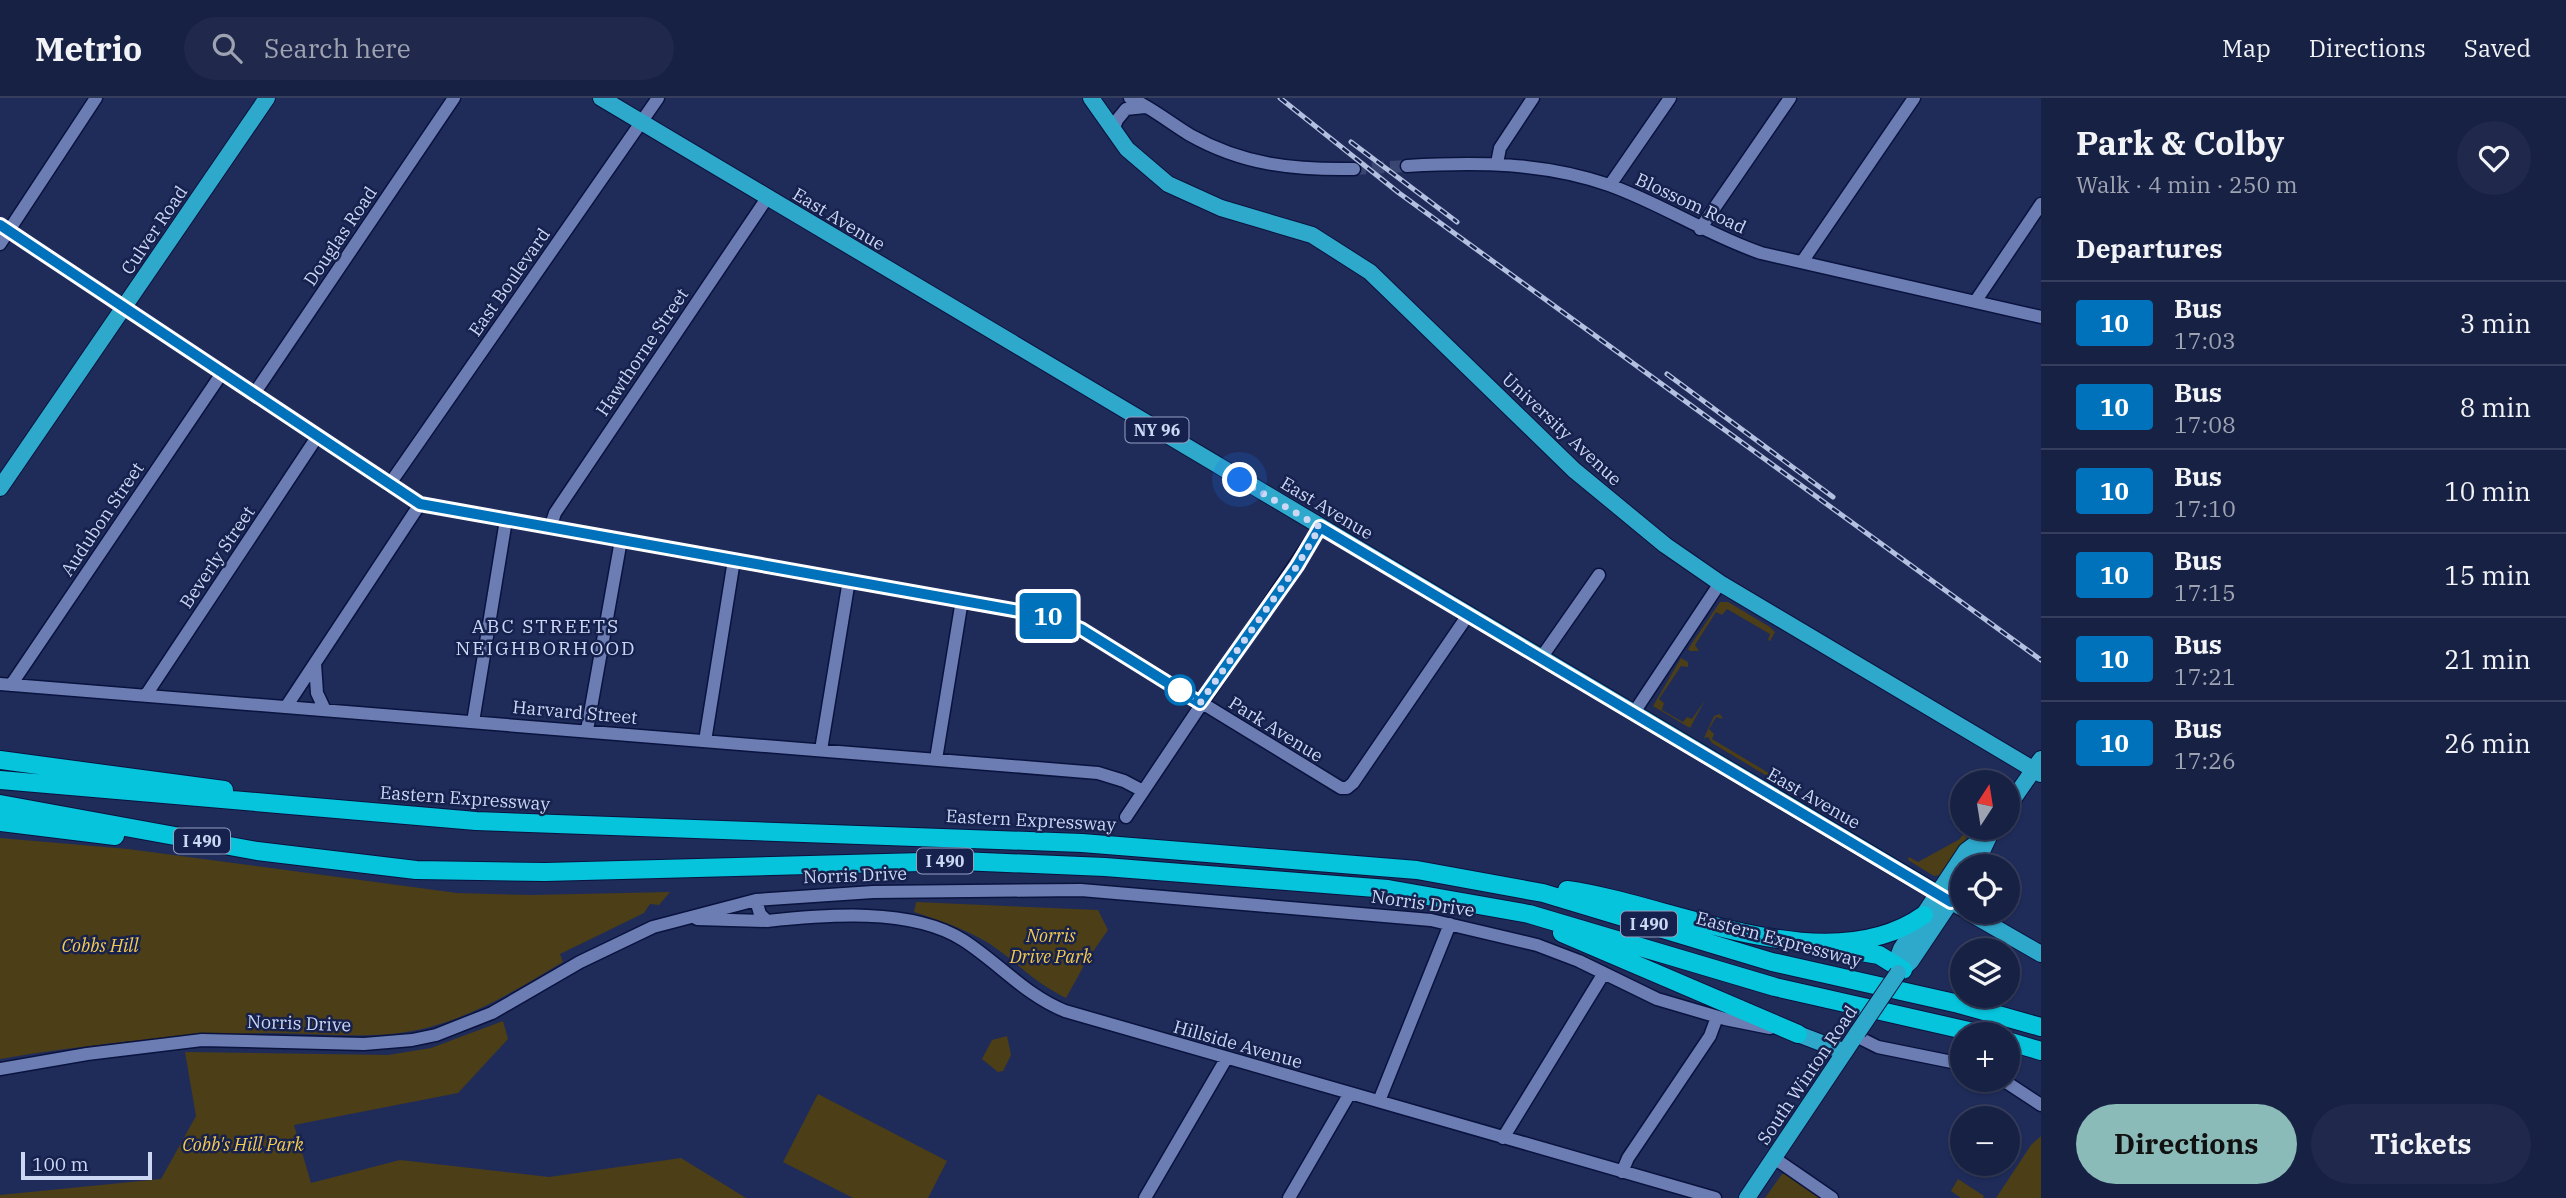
<!DOCTYPE html>
<html lang="en">
<head>
<meta charset="utf-8">
<style>
  :root { --surface:#172144; --page:#20294b; --text:#f1f3f6; --muted:#9ea3b2; --line:#363e5d; --accent:#8bbbb9 }
  body { margin:0; font-family:"IBM Plex Serif",serif; background:var(--page); color:var(--text); height:100vh; display:flex; flex-direction:column; font-size:26px; white-space:nowrap }
  * { box-sizing:border-box; margin:0 }
  p { font-size:23px; color:var(--muted) }
  .icon { flex:none; width:38px; height:38px; fill:none; stroke:currentColor; stroke-width:2; stroke-linecap:round; stroke-linejoin:round }
  .map { position:relative; flex:1; overflow:hidden }
  .side { display:flex; flex-direction:column; background:var(--surface); width:525px }
  .side>* { flex:none }
  .badge { padding:0 14px; border-radius:5px; font-size:24px; line-height:46px }
  .needle { width:46px; rotate:12deg }
  .buttons { position:absolute; left:1950px; top:672px; display:grid; gap:14px }
  .buttons a { display:grid; place-items:center; width:70px; height:70px; border-radius:50%; background:var(--surface); box-shadow:0 2px 5px #0004,0 0 0 2px var(--line); font-size:35px }
  .scale { position:absolute; left:21px; bottom:18px; width:131px; box-sizing:border-box; padding-left:7px; border:4px solid #ccd7f4; border-top:0; font-size:19px; line-height:24px; white-space:nowrap; color:#ccd7f4; -webkit-text-stroke:5px #16214e; paint-order:stroke }
  .you { position:absolute; width:35px; height:35px; margin:-18px; border:5px solid #fff; border-radius:50%; background:#1a73e8; box-shadow:0 0 0 10px #1a73e833 }
  .map>.badge { position:absolute; translate:-50% -50%; box-shadow:0 0 0 4px #fff }
  h2 { padding:0 35px; font-size:26px; line-height:63px }
  .round { display:grid; place-items:center; flex:none; width:74px; height:74px; border-radius:37px; background:var(--page) }
  .head { display:flex; align-items:center; justify-content:space-between; height:119px; padding:0 35px }
  h1 { font-size:33px; font-weight:800; line-height:52px }
  .cta { display:flex; gap:14px; margin-top:auto; padding:14px 35px }
  .cta a { flex:1; height:80px; border-radius:42px; background:var(--accent); color:#111; font-size:28px; font-weight:800; line-height:80px; text-align:center }
  .cta a+a { background:var(--page); color:var(--text) }
  ul { padding:0; list-style:none }
  li { display:flex; align-items:center; gap:21px; height:84px; padding:0 35px; border-top:2px solid var(--line) }
  li div { flex:1 }
  li b { display:block; font-size:26px }
  li em { font-style:normal }
  li .badge { min-width:77px; font-weight:700; text-align:center }
  header { display:flex; align-items:center; gap:42px; box-sizing:border-box; height:98px; padding:0 35px; background:var(--surface); border-bottom:2px solid var(--line) }
  header strong { font-size:33px }
  nav { display:flex; gap:38px; margin-inline-start:auto; font-size:24px }
  .search { width:490px; height:63px; background:var(--page); display:flex; align-items:center; gap:18px; box-sizing:border-box; padding:0 24px; border-radius:38px; color:var(--muted); font-size:26px }
  main { display:flex; flex:1; min-height:0 }
  .map>svg:first-child { display:block }
  .green { fill:#4c3e16 }
  .lines { fill:none; stroke-linecap:round; stroke-linejoin:round }
  .minor-tunnel { stroke:#394671; stroke-width:12; stroke-dasharray:12 6; stroke-linecap:butt }
  .minor-casing { stroke:#0a123e; stroke-width:15 }
  .major-casing { stroke:#0a123e; stroke-width:18 }
  .highway-casing { stroke:#0a123e; stroke-width:20 }
  .minor { stroke:#6b7db2; stroke-width:12 }
  .major { stroke:#2ea8cb; stroke-width:16 }
  .highway { stroke:#06c4dc; stroke-width:18 }
  .rail-casing { stroke:#b4c0df; stroke-width:5 }
  .rail { stroke:#16214e; stroke-width:2.5; stroke-dasharray:8; stroke-linecap:butt }
  .major-bridge-casing { stroke:#0a123e; stroke-width:18; stroke-linecap:butt }
  .major-bridge { stroke:#2ea8cb; stroke-width:16 }
  .line-casing { stroke:#fff; stroke-width:16 }
  .line { stroke:#0072bc; stroke-width:10 }
  .walk { stroke:#ccd7f4; stroke-width:7; stroke-dasharray:0 12.6 }
  .stop-dot { fill:#fff; stroke:#0072bc; stroke-width:3.5 }
  .labels { text-anchor:middle; dominant-baseline:central; stroke-width:5; stroke-linejoin:round; paint-order:stroke }
  .shield { fill:#16214e; stroke:#95a0c2; stroke-width:2 }
  .shield-label { font-size:16px; font-weight:bold; fill:#ccd7f4 }
  .street-label { font-size:18px; fill:#ccd7f4; stroke:#16214e }
  .park-label { font-size:18px; font-style:italic; fill:#f4ca4f; stroke:#16214e }
  .neighbourhood-label { font-size:19px; letter-spacing:2px; fill:#ccd7f4; stroke:#16214e }
</style>
</head>
<body>
<header>
<strong>Metrio</strong>
<div class="search"><svg class="icon" aria-label="search" viewBox="0 0 24 24"><circle cx="10" cy="10" r="6"/><path d="M15 15l6 6"/></svg>Search here</div>
<nav><a>Map</a><a>Directions</a><a>Saved</a></nav>
</header>
<main>
<div class="map">
<svg width="2041" height="1100" viewBox="0 0 2041 1100">
  <rect width="100%" height="100%" fill="#1f2c5a"/>
  <path class="green" d="M1720,504H1728L1770,529L1775,534L1770,543L1768,542L1770,536L1727,511L1722,517L1716,514L1695,547L1699,553H1690L1688,551Z
    M1681,560L1688,564V569L1681,568L1659,601L1664,605L1662,612L1683,624L1687,619L1692,621L1705,602L1690,630L1653,608Z
    M1720,616L1723,621L1716,619L1709,631L1714,636L1712,641L1792,689L1796,685L1792,691L1787,690L1712,645L1708,639L1704,640L1714,618Z
    M1967,730L1970,735L1941,777L1934,778L1908,762L1909,759L1918,764L1960,741Z
    M0,740L128,751L457,795L531,797L670,794L659,807L650,806L644,815L560,856L563,864C521,889 478,916 430,929C375,944 321,934 265,935C177,937 87,946 0,961Z
    M916,804L1098,812L1108,832L1087,862L1066,900C1033,884 1018,865 990,846C966,831 941,823 914,814Z
    M503,923L508,941L458,995L294,1027L311,1085L400,1062L549,1079L681,1060L746,1100H0V1097L161,1081L196,1018L185,954L388,957L431,950Z
    M1007,938L1011,957L1003,973L998,974L982,961L992,942Z
    M818,996L947,1063L928,1100H853L783,1064Z
    M2041,1038V1100H1996L2031,1047Z
    M1782,1076H1788L1824,1100H1765Z
    M1958,1081L1984,1098L1983,1100H1961L1951,1093Z"/>
  <g class="lines">
    <path class="minor-tunnel" d="M1354,71L1407,68"/>
    <g class="minor-casing">
      <path id="minor" d="M1130,0C1151,9 1170,25 1190,37C1243,67 1294,72 1354,71
        M1113,33L1117,22L1126,11L1145,9
        M1497,65L1500,50L1533,0
        M1407,68C1476,64 1543,64 1609,87C1662,106 1708,137 1761,155L2041,219
        M1610,87L1670,0
        M0,127L420,406L1059,521L1081,531L1341,690H1347L1353,685L1468,517
        M1700,131L1790,0
        M0,146L96,0
        M1802,164L1914,0
        M1975,204L2041,106
        M254,296L454,0
        M389,387L658,0
        M550,430L555,415L767,100
        M1541,560L1599,477
        M315,566L317,595L325,612
        M0,586L1098,675L1124,683L1143,693
        M11,587L222,275
        M146,597L317,339
        M286,609L420,406
        M1633,616L1720,485
        M473,624L506,422
        M587,632L621,442
        M705,643L734,462
        M821,652L849,482
        M936,661L962,502
        M1126,719L1320,429
        M756,802L760,816L767,823C825,817 911,809 963,842C999,865 1025,897 1065,913L1715,1100
        M697,821L767,823
        M1856,938L1878,949L1962,966
        M0,971L87,956L202,942L364,946L412,942L436,937L492,915L580,864L653,829L756,802L873,794L1081,792L1431,822L1537,847L1579,863L1657,901L1725,921L1770,930
        M2003,982L2041,1007
        M1379,1003L1450,826
        M1503,1040L1604,875
        M1774,1060L1832,1100
        M1622,1074L1628,1060L1710,938L1717,919
        M1145,1100L1226,961
        M1289,1100L1350,995"/>
    </g>
    <g class="major-casing">
      <path id="major" d="M601,0L1962,810
        M1091,0L1127,51L1168,86L1221,110L1312,137L1370,174L1574,372L1665,447L1720,485L2041,676
        M0,390L267,0
        M2007,710L2041,661
        M1975,768L1992,732
        M1962,787L1911,863L1898,875L1896,864L1901,851L1966,753L1990,735
        M1968,814L2041,856
        M1798,936L1845,954
        M1747,1100L1858,934"/>
    </g>
    <g class="highway-casing">
      <path id="highway" d="M0,662L224,692
        M0,682L476,723L1082,745L1417,772L1543,795L1772,864L1959,906L2041,929
        M0,706L257,753L416,772L545,774L960,763L1105,769L1388,791L1529,816L1775,889L1982,936
        M0,724L115,738
        M1567,792C1670,806 1827,886 1924,817
        M1562,835L1798,936
        M1831,849L1879,857L1903,872
        M2007,943L2041,953"/>
    </g>
    <use href="#minor" class="minor"/>
    <use href="#major" class="major"/>
    <use href="#highway" class="highway"/>
    <g class="rail-casing">
      <path id="rail" d="M1280,0L1399,95L2041,562
        M1351,44L1457,124
        M1667,276L1833,399"/>
    </g>
    <use href="#rail" class="rail"/>
    <g class="major-bridge-casing">
      <path id="major-bridge" d="M1858,934L1898,875"/>
    </g>
    <use href="#major-bridge" class="major-bridge"/>
  </g>
  <g class="lines">
    <g class="line-casing">
      <path id="line" d="M0,127L420,406L1053,519L1081,531L1200,605L1297,468L1320,429L1951,804L1962,787"/>
    </g>
    <use href="#line" class="line"/>
    <path class="walk" d="M1180,592L1200,605L1297,468L1320,429L1240,382"/>
  </g>
  <circle class="stop-dot" cx="1180" cy="592" r="14"/>
  <g class="labels">
    <g class="shield">
      <rect x="1125.5" y="319.5" width="63" height="25" rx="5"/>
      <rect x="174" y="730.5" width="56" height="25" rx="5"/>
      <rect x="917" y="750.5" width="56" height="25" rx="5"/>
      <rect x="1621" y="813.5" width="56" height="25" rx="5"/>
    </g>
    <g class="shield-label">
      <text x="1157" y="332">NY 96</text>
      <text x="202" y="743">I 490</text>
      <text x="945" y="763">I 490</text>
      <text x="1649" y="826">I 490</text>
    </g>
    <g class="street-label">
      <text transform="translate(1691 105) rotate(25)">Blossom Road</text>
      <text transform="translate(839 121) rotate(31)">East Avenue</text>
      <text transform="translate(154 132) rotate(-56)">Culver Road</text>
      <text transform="translate(340 138) rotate(-56)">Douglas Road</text>
      <text transform="translate(509 184) rotate(-55)">East Boulevard</text>
      <text transform="translate(642 254) rotate(-56)">Hawthorne Street</text>
      <text transform="translate(1562 331) rotate(43)">University Avenue</text>
      <text transform="translate(1327 410) rotate(31)">East Avenue</text>
      <text transform="translate(102 421) rotate(-56)">Audubon Street</text>
      <text transform="translate(217 459) rotate(-56)">Beverly Street</text>
      <text transform="translate(575 614) rotate(5)">Harvard Street</text>
      <text transform="translate(1276 631) rotate(32)">Park Avenue</text>
      <text transform="translate(465 700) rotate(4)">Eastern Expressway</text>
      <text transform="translate(1814 700) rotate(30)">East Avenue</text>
      <text transform="translate(1031 722) rotate(3)">Eastern Expressway</text>
      <text transform="translate(855 777) rotate(-2)">Norris Drive</text>
      <text transform="translate(1423 805) rotate(8)">Norris Drive</text>
      <text transform="translate(1779 841) rotate(15)">Eastern Expressway</text>
      <text transform="translate(299 925) rotate(2)">Norris Drive</text>
      <text transform="translate(1238 946) rotate(16)">Hillside Avenue</text>
      <text transform="translate(1807 977) rotate(-56)">South Winton Road</text>
    </g>
    <g class="park-label">
      <text x="1051" y="837">Norris<tspan x="1051" dy="21">Drive Park</tspan></text>
      <text x="100" y="847">Cobbs Hill</text>
      <text x="243" y="1046">Cobb's Hill Park</text>
    </g>
    <g class="neighbourhood-label">
      <text x="546" y="528">ABC STREETS<tspan x="546" dy="22">NEIGHBORHOOD</tspan></text>
    </g>
  </g>
</svg>
<div class="buttons">
<a><svg class="needle" viewBox="-14 -14 28 28"><path d="M0-13l5 13h-10z" fill="#e53935"/><path d="M0 13l5-13h-10z" fill="#9ea3b2"/></svg></a>
<a><svg class="icon" aria-label="locate" viewBox="0 0 24 24"><circle cx="12" cy="12" r="6"/><path d="M12 2v4M12 18v4M2 12h4M18 12h4"/></svg></a>
<a><svg class="icon" aria-label="layers" viewBox="0 0 24 24"><path d="M12 4l9 5-9 5-9-5zM3 14l9 5 9-5"/></svg></a>
<a>+</a>
<a>−</a>
</div>
<div class="scale">100 m</div>
<div class="you" style="left:1240px;top:382px"></div>
<b class="badge" style="left:1048px;top:518px;background:#0072bc;color:#fff">10</b>
</div>
<section class="side">
<div class="head"><div><h1>Park &amp; Colby</h1><p>Walk · 4 min · 250 m</p></div><a class="round"><svg class="icon" aria-label="heart" viewBox="0 0 24 24"><path d="M12 20l-8-8c-3-5 5-10 8-4 3-6 11-1 8 4z"/></svg></a></div>
<h2>Departures</h2>
<ul>
<li><span class="badge" style="background:#0072bc;color:#fff">10</span><div><b>Bus</b><p>17:03</p></div><em>3 min</em></li>
<li><span class="badge" style="background:#0072bc;color:#fff">10</span><div><b>Bus</b><p>17:08</p></div><em>8 min</em></li>
<li><span class="badge" style="background:#0072bc;color:#fff">10</span><div><b>Bus</b><p>17:10</p></div><em>10 min</em></li>
<li><span class="badge" style="background:#0072bc;color:#fff">10</span><div><b>Bus</b><p>17:15</p></div><em>15 min</em></li>
<li><span class="badge" style="background:#0072bc;color:#fff">10</span><div><b>Bus</b><p>17:21</p></div><em>21 min</em></li>
<li><span class="badge" style="background:#0072bc;color:#fff">10</span><div><b>Bus</b><p>17:26</p></div><em>26 min</em></li>
</ul>
<div class="cta"><a>Directions</a><a>Tickets</a></div>
</section>
</main>
</body>
</html>
